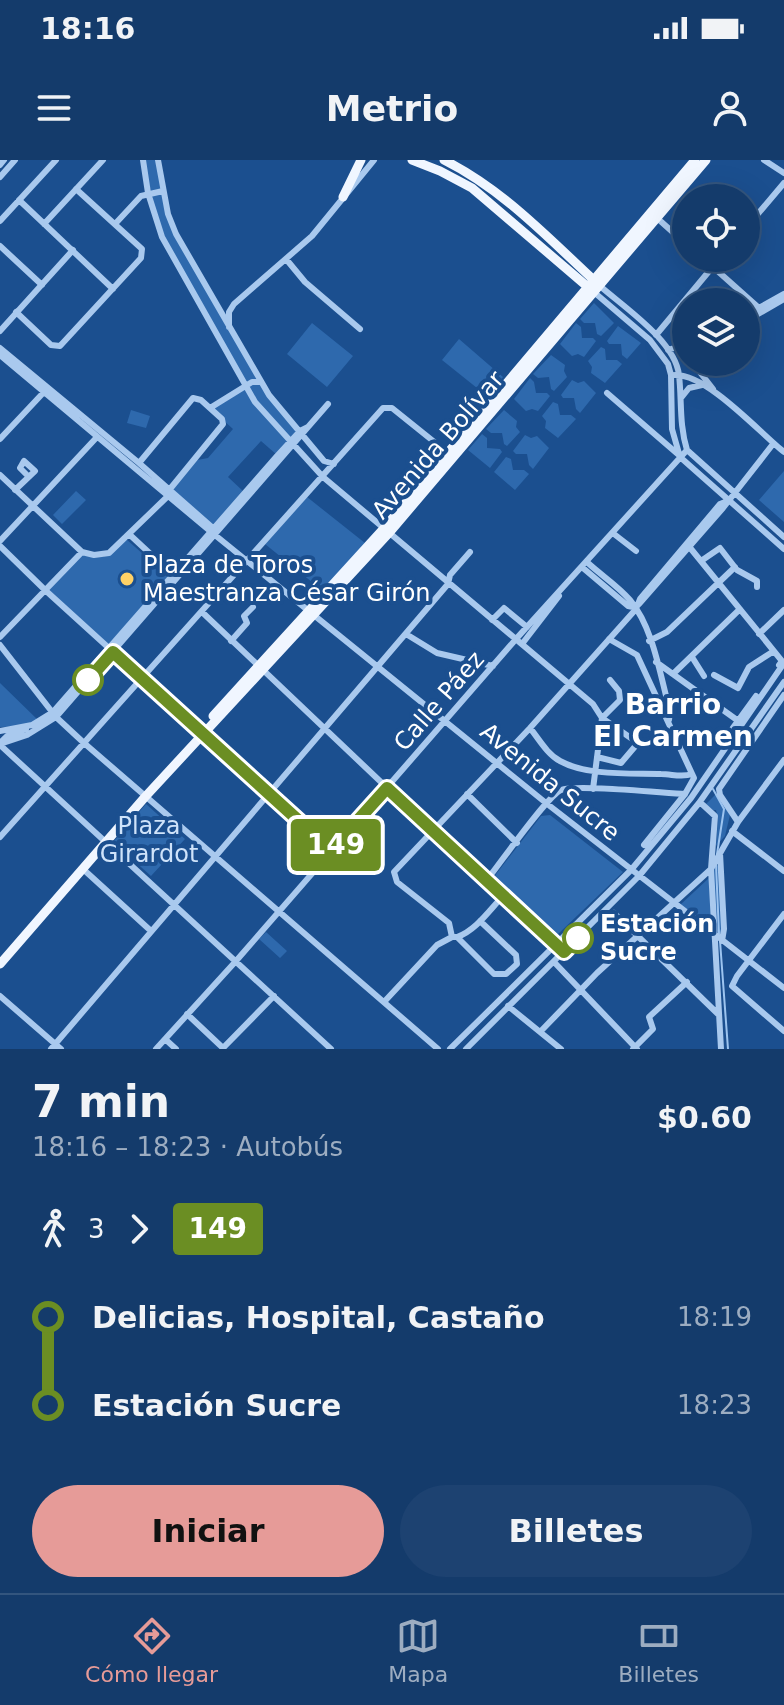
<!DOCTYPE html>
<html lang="es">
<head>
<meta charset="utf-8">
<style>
  :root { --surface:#143b6b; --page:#1d4271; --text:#f1f3f6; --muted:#9dadc1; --line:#33557e; --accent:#e69b98 }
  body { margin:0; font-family:"DejaVu Sans",sans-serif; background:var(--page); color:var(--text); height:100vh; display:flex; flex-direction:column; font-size:30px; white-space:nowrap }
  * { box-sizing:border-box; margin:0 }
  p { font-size:26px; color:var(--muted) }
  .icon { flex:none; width:44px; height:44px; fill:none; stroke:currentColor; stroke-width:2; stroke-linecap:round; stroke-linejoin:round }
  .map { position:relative; height:889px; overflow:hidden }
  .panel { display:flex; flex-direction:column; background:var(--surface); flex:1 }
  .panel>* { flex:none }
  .badge { padding:0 16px; border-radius:6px; font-size:28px; line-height:52px }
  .tools { position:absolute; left:672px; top:24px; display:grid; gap:16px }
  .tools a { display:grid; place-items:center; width:88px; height:88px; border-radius:50%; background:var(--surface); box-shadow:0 8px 32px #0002,0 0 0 2px var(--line); font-size:40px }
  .map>.badge { position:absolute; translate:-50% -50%; box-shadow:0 0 0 4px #fff }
  .legs { display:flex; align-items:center; gap:12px; height:88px; padding:0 32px; font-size:26px }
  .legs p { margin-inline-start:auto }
  .headline { display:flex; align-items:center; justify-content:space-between; height:136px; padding:0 32px }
  h1 { font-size:44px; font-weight:700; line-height:60px }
  .action { display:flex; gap:16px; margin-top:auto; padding:16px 32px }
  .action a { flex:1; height:92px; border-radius:48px; background:var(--accent); color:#111; font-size:32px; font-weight:700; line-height:92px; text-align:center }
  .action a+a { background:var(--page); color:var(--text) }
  ul { padding:0 32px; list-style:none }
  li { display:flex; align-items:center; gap:28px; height:88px; font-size:30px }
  li i { display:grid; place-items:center; width:12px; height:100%; margin:0 10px; background:currentColor }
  li i::after { content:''; width:20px; height:20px; margin:-10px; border:6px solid; border-radius:50%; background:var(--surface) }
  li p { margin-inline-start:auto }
  li:first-child i { background:linear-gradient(#0000 50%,currentColor 0) }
  li:last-child i { background:linear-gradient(currentColor 50%,#0000 0) }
  .status { display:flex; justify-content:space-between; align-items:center; height:56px; padding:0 40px; background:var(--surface); direction:ltr }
  .status svg { height:22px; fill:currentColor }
  header { display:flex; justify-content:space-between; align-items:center; height:104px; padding:0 32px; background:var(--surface); font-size:36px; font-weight:700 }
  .dock { display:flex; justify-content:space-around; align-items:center; height:112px; border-top:2px solid var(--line); background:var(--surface); font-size:22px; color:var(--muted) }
  .dock a { display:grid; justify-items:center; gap:4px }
  .dock .active { color:var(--accent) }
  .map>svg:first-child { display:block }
  .green { fill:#2e69ad }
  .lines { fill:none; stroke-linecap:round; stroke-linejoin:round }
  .stream { stroke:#9cc4f0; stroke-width:2 }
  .minor { stroke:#a9c9ee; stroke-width:6 }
  .major { stroke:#f0f6ff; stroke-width:9 }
  .line-1-casing { stroke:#fff; stroke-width:18 }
  .line-1 { stroke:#6b8e23; stroke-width:12 }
  .poi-dot { fill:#ffd166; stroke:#1b4f8f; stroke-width:3 }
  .stop-1-dot { fill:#fff; stroke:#6b8e23; stroke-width:4 }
  .labels { text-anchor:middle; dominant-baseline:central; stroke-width:8; stroke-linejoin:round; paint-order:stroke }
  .street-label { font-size:24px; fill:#fff; stroke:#1b4f8f }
  .poi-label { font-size:24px; fill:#fff; stroke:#1b4f8f; text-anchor:start }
  .park-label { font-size:24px; fill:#cfe3fa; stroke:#1b4f8f }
  .stop-label { font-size:24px; font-weight:bold; fill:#fff; stroke:#1b4f8f; text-anchor:start }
  .quarter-label { font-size:28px; font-weight:bold; fill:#fff; stroke:#1b4f8f }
</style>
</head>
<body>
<div class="status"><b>18:16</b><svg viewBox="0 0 49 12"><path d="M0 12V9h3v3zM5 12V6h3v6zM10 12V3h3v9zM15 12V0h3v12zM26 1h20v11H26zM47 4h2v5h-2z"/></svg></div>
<header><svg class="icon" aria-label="menu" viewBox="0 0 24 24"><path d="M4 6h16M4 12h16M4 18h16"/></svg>Metrio<svg class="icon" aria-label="person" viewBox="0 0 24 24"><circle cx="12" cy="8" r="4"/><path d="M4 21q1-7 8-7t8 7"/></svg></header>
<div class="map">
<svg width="784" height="889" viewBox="0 0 784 889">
  <rect width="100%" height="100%" fill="#1b4f8f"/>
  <path class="green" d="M143,0H158L172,65L260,225L299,272L277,295L261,281L228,317L244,332L213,367L170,329L192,301L208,298L233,269L210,248L244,225L162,77Z
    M594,143L614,163L601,176L597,174L595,163H584L580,159Z
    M312,163L353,196L327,227L287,194Z
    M576,163L581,167L582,178H593L596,181L584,197L578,194L572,196L560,184Z
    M618,166L641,183L627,199L622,195L621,184H609L607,181Z
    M459,179L503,217L487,236L442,200Z
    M601,187L605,189L606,200H617L622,204L605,223L591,213L592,207L588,201Z
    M551,195L565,205L564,211L567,217L554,231L551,229L549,217L538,218L533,214Z
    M530,218L534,222L536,233H547L550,236L538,251L532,249L526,251L514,239Z
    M572,220L578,223L584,221L596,233L580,253L576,249L574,238H563L561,235Z
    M553,242L558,244L560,255H571L576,259L558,278L545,268L546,261L542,256Z
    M131,250L150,256L146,268L127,263Z
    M504,250L517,261L516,267L520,272L507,286L504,284L502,273H491L486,269Z
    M482,274L487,278V288L500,289L502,292L490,308L468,290Z
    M525,275L531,278L537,276L549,288L533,309L529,305L527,294H516L513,291Z
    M506,297L511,299L513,310H524L529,314L515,330L494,312Z
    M784,311V362L759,340Z
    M76,331L86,340L62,364L53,355Z
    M307,337L365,383L323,431L265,384Z
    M126,379L169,417L108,485L47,430L82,393L103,397Z
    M0,523L39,561L30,566L0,567Z
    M718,632L730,655L725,676L716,686L718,658L716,650H713L706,644Z
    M146,644L185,679L151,716L113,682Z
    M550,655L623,712L557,775L550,774L490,722L541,656Z
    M719,704L723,775L715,770L712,712Z
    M709,718L712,770L680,745Z
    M266,772L287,791L280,798L259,779Z"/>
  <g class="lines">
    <path class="stream" d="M713,629L724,649L717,694
      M716,705L719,774
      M720,781L728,889"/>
    <path class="minor" d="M143,0L148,33L162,77L255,242L323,317L593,544L602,558L593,629
      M158,0L168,54L176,74L269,235L324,301L334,304
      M764,0L784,13
      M0,5L4,0
      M0,17L15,0
      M19,40L113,129
      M657,58L686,84
      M0,61L56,0
      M44,64L103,0
      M115,64L141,36L163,31
      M746,68L784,23
      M0,86L42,125
      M703,98L759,148
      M286,99L305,122L360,169
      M600,126C625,148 675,181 679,215C682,241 679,264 687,290L784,377
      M595,133L650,180L668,204L671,215L672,269L680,297L784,389
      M16,152L51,185L60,186L141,98L142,89L76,29
      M746,155L784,134
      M746,161L784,139
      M229,167V152L234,144L312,76L374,0
      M0,171L73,90
      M656,175L720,98
      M0,188L139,303L214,369
      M668,190L686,184
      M0,195L210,371L546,643L784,828
      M692,202L713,229
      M675,215C707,214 759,272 784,292
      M607,233L680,296
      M681,238L689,228L702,225
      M210,248L252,222H261
      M308,267L328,244
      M0,279L44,232
      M0,315L82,392L94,395L109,393L168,336L170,329L223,264L222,259L201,240L193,238L139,303
      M15,330L35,311L24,301L20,308L29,317
      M129,374L173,415
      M614,374L636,391
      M0,381L97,277
      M687,384L782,501L779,505
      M0,386L45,430L331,690
      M701,401L720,388L737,410L757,421V427
      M588,403C601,415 618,426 630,440C654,469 660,516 670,551L669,560
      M583,408L628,446L633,447
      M639,444L723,348L773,284
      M202,452L502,737L564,792
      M492,460L504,448L527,467
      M406,474L437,493L493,506
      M759,474L784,450
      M0,477L82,392
      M609,479L637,495L694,618L685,634L644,685
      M231,481L247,463L244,456L253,447
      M649,481L667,472L735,407
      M522,484L559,436
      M0,485L56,557L84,583L438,889
      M692,497L704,516
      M656,502L737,560
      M673,514L740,449
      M714,515L738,528L749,507L774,491
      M530,568C539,579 547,594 560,601C587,616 631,613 661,614C672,614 682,618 692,614
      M0,571L32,565L53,552L277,296L300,271L308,267L56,557L27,575L0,584
      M729,582L727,576L756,536
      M0,583L7,576L26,569
      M0,585L331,889
      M597,597L621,603L638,583L602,558L620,540L619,531L610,520
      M467,634L517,683
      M703,645L715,656L711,709L721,889
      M738,662L720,635L719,629L784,535
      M732,671L784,711
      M0,677L383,248H392L448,293
      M720,693L724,769L722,781
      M83,709L151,771
      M486,721C500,704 546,637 561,630C575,624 663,633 685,634
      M614,753L719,855
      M784,754L737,816L732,826L784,871
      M480,761L516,795L517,804L506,814H494L457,777H452L449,763L397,722L394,712L530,568L636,449L640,439L720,344L725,342
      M457,777C475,771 489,751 502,737
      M554,802L637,889
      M0,836L61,889
      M384,842L437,785L452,777
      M508,846L561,889
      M187,854L224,889
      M541,871L597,813L711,709L738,662L784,600
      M165,879L176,889
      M51,889L448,424L450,415L470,392
      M156,889L236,801L516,479L687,290
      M222,889L274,836
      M450,889L631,710L691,638L784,503
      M466,889L639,716L699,643L784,522
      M633,889L653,869L649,857L687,822"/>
    <path class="major" d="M412,0L440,11L472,28L589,128
      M444,0C504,30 549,79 598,124
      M343,37L361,0
      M213,556L386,366L695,0
      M0,804L145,637L389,373L706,0"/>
  </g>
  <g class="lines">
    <g class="line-1-casing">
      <path id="line-1" d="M88,520L113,492L331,690L387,628L564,792L578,778"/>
    </g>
    <use href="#line-1" class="line-1"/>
  </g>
  <circle class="poi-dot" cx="127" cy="419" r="8"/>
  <g class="stop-1-dot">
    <circle cx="88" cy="520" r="14"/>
    <circle cx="578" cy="778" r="14"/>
  </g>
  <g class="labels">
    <g class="street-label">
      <text transform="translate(438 285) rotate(-49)">Avenida Bolívar</text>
      <text transform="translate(439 541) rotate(-49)">Calle Páez</text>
      <text transform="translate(550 622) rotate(39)">Avenida Sucre</text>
    </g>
    <g class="poi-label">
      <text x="143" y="405">Plaza de Toros<tspan x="143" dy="28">Maestranza César Girón</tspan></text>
    </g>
    <g class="park-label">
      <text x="149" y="666">Plaza<tspan x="149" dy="28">Girardot</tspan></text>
    </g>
    <g class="stop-label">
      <text x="600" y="764">Estación<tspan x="600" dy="28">Sucre</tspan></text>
    </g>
    <g class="quarter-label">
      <text x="673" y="544">Barrio<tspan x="673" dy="32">El Carmen</tspan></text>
    </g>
  </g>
</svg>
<div class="tools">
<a><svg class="icon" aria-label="locate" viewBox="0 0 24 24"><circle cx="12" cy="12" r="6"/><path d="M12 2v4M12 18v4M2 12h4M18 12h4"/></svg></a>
<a><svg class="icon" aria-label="layers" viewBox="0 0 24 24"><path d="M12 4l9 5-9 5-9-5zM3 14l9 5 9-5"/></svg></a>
</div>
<b class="badge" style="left:336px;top:685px;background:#6b8e23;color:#fff">149</b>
</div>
<section class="panel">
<div class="headline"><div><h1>7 min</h1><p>18:16 – 18:23 · Autobús</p></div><b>$0.60</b></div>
<div class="legs"><svg class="icon" aria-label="walk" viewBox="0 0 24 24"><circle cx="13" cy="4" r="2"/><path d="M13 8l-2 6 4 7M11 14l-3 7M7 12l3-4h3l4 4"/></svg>3<svg class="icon" aria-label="forward" viewBox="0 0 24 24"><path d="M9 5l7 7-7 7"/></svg><b class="badge" style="background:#6b8e23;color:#fff">149</b></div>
<ul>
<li><i style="color:#6b8e23"></i><b>Delicias, Hospital, Castaño</b><p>18:19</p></li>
<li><i style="color:#6b8e23"></i><b>Estación Sucre</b><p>18:23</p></li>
</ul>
<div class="action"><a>Iniciar</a><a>Billetes</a></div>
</section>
<nav class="dock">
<a class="active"><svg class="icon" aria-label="directions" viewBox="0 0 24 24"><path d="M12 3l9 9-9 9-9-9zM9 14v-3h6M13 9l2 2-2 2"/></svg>Cómo llegar</a>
<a><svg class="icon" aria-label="map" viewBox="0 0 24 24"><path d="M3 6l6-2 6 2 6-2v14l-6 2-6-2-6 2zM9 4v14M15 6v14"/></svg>Mapa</a>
<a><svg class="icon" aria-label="tickets" viewBox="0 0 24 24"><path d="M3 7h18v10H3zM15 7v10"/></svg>Billetes</a>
</nav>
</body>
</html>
